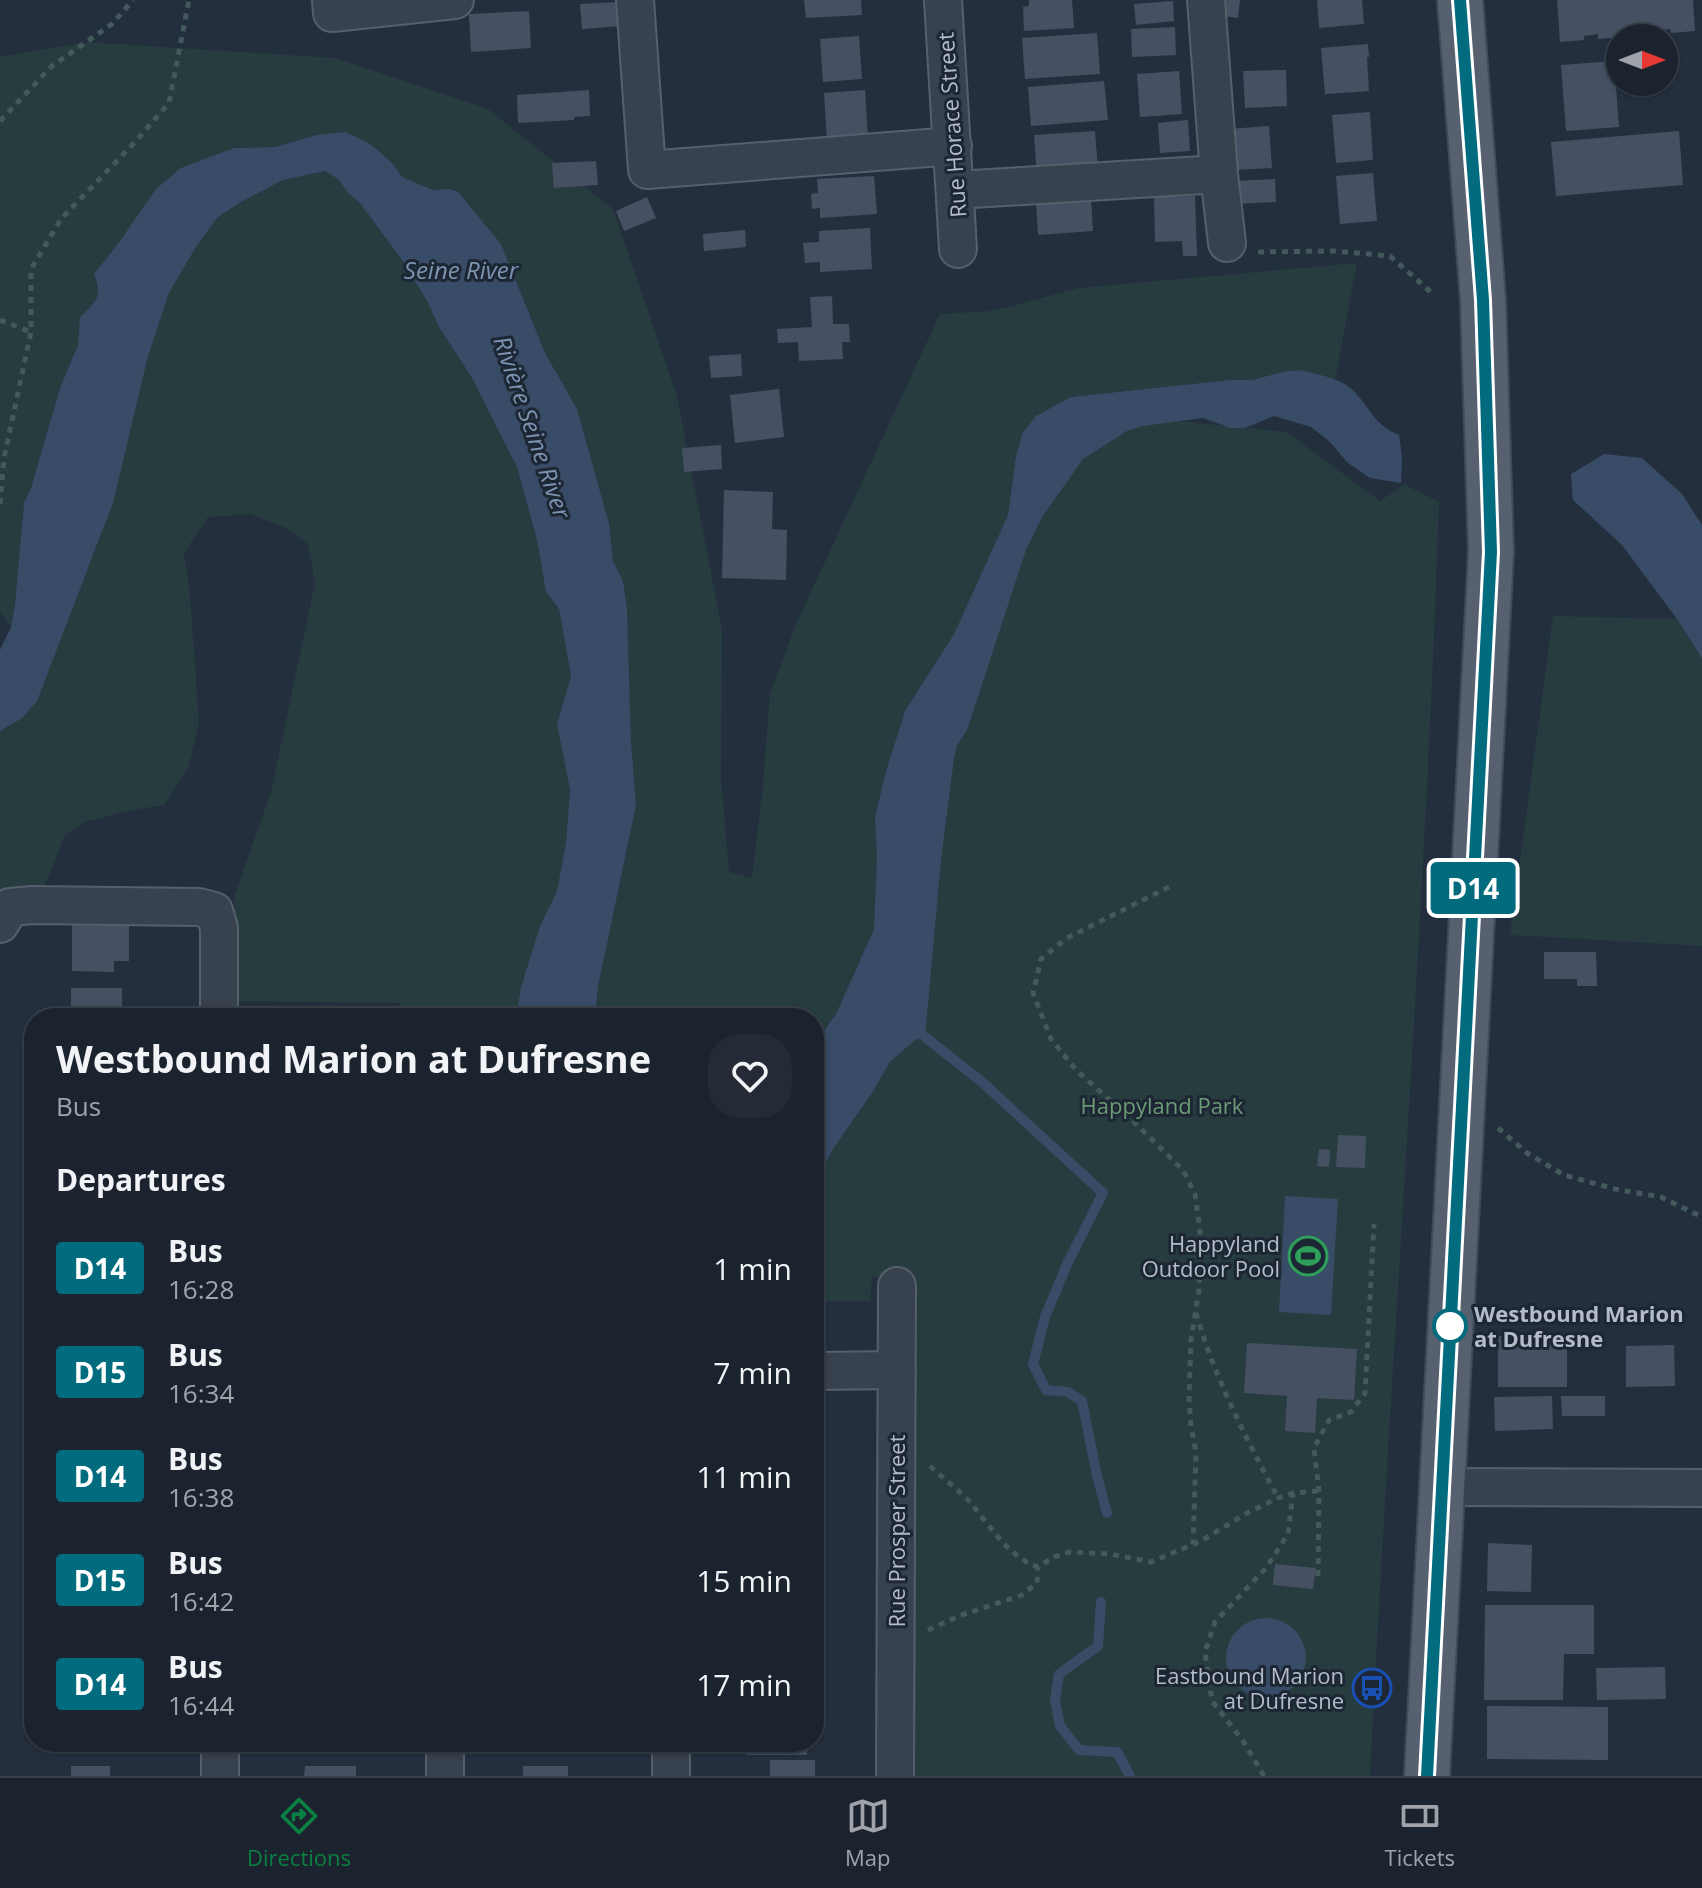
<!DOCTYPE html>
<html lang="en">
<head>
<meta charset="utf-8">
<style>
  :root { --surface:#1b232e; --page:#242b36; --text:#f1f3f6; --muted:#a0a4aa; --line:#39404a; --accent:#0b8043 }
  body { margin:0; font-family:"Open Sans",sans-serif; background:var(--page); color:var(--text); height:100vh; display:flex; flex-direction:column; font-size:30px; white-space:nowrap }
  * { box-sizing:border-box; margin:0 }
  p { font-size:26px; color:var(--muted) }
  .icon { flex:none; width:44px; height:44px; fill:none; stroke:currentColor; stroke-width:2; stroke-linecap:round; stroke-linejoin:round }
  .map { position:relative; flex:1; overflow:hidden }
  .sheet { position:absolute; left:24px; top:1008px; width:800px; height:744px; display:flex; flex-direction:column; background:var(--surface); border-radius:32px; box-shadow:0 2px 6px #0004,0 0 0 2px var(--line) }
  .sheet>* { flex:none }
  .badge { padding:0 16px; border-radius:6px; font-size:28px; line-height:52px }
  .needle { width:52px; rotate:90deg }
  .fabs { position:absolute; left:1606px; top:24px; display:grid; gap:16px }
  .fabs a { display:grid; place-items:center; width:72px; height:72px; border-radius:50%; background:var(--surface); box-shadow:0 2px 6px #0004,0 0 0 2px var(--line); font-size:40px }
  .map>.badge { position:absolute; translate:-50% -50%; box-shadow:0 0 0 4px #fff }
  h2 { padding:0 32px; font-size:30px; line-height:72px }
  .round { display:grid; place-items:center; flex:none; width:84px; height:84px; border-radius:32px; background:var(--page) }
  .summary { display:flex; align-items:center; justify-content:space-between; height:136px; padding:0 32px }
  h1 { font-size:38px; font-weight:700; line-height:60px }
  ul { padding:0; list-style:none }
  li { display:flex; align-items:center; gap:24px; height:104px; padding:0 32px }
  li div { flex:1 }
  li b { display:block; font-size:30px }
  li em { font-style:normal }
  li .badge { min-width:88px; font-weight:700; text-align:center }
  .tab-bar { display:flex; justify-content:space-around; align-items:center; height:112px; border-top:2px solid var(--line); background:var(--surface); font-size:22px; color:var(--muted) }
  .tab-bar a { display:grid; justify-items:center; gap:4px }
  .tab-bar .on { color:var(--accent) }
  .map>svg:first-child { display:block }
  .green { fill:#263c3f }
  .water { fill:#394c67 }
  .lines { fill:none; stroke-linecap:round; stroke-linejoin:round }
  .stream { stroke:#394c67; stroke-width:10 }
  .building { fill:#455162 }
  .minor-casing { stroke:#565f6c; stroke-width:40 }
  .major-casing { stroke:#414a57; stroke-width:48 }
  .path { stroke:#44595c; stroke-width:5; stroke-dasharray:6 6; stroke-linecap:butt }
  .minor { stroke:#38414e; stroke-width:36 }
  .major { stroke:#56606e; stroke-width:44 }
  .line-casing { stroke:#fff; stroke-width:18 }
  .line { stroke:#026c7e; stroke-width:12 }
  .stop-dot { fill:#fff; stroke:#026c7e; stroke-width:4 }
  .labels { text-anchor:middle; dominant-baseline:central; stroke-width:6; stroke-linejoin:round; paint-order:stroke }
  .street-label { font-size:22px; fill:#b4bcc9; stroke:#1d2633 }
  .park-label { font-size:22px; fill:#6b9a76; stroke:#1d2633 }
  .poi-label { font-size:22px; fill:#b4bcc9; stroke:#1d2633; text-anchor:end }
  .stop-label { font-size:22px; font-weight:bold; fill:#b4bcc9; stroke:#1d2633; text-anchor:start }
  .water-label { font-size:24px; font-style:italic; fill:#7c92b1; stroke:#1d2633 }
</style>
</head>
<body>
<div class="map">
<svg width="1702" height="1776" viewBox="0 0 1702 1776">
  <rect width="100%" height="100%" fill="#242f3e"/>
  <path class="green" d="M86,42L335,58L488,109L613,209L677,396L722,630L721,779L729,872L752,878L763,785L770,693L797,622L940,314L992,311L1079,288L1357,263L1335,380L1300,370L1282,372L1252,380H1229L1071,397L1022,433L1016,456L1008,515L954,634L905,711L886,771L875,817L877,855L874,929L836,1014L814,1045V1018H595L598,987L636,805L631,741L627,608L623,581L613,561L609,522L577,409L545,353L501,244L458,192L450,189L433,190L402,177L393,164L367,142L296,141L275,147L234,148L120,241L94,274L98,292L95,304L87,310L78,345L60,388L31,488L24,503L15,604L11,627L0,611V57Z
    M325,171L338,179L348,193L360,203L402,260L427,301L439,327L472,378L517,467L537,540L546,592L559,609L571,676L557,724L570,790L566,843L557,891L540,926L521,987L516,1018H400V1003L231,1001L234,897L271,792L315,583L308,544L284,527L250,514L208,517L184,553L190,595L199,723L188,768L164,805L126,811L82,823L64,836L51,871L38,896L0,894V731L11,725L71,608L101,536L148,356L169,293L196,247L217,218L239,203L283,180Z
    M1119,415L1287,432L1380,501L1404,484L1439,502C1425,927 1391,1351 1370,1776H914L913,1277H872L870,1301H814V1186L833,1149L872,1093L890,1062L915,1040L946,754L1034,511Z
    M1553,616L1677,619L1702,658V946L1510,935Z"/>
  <path class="water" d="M345,132L367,142L381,153L393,164L402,177L433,190L450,189L458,192L501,244L545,353L577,409L609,523L613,561L623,581L627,608L631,741L636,805L598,987L595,1018H516L521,987L540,926L557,891L566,843L570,790L557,724L571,676L559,609L546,592L537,540L517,467L472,378L439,327L427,301L402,260L360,203L348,193L338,179L325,171L283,180L239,203L217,218L196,247L169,293L148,356L113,503L37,701L22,718L0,731V650L11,627L15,604L24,503L31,488L60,388L78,345L80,317C96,301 103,298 94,274L120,241L156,189L181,168L234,148L275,147L317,135Z
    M1300,370C1315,374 1336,377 1349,387C1369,403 1371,424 1399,435L1402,457L1401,483L1370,478L1348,463L1329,441L1311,427L1274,416L1245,428H1230L1203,418L1143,426L1127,431L1083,459L1042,517L1026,550L967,730L957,745L954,758L941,860L925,1037L915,1040L890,1062L872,1093L833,1149L814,1186V1045L836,1014L874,929L877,855L875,817L886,771L905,711L954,634L1008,515L1016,456L1022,434L1036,416L1071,397L1229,380H1252L1282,372Z
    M1604,454L1642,458L1682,494L1702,525V658L1677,619L1622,545L1573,500L1571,474Z
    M1285,1196L1338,1199L1331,1315L1279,1312Z
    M1226 1658a40 40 0 1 1 80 0a40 40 0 1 1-80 0Z"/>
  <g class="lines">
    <path class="stream" d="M925,1037L982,1082L1103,1193L1068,1262L1045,1317L1033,1364L1046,1390L1068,1392L1082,1401L1097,1476L1107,1513
      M1101,1602L1098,1646L1059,1674L1055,1700L1060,1726L1079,1750L1117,1752L1130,1776"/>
  </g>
  <path class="building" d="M804,0H861L862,15L806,18Z
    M1029,0H1072L1074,28L1024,31L1023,7L1029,6Z
    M1217,0H1240L1238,18L1215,15Z
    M1317,0H1362L1364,24L1319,28Z
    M1557,0H1693L1695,31L1671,33L1670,29L1658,30V34L1598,39V34L1584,36V40L1560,42Z
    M1173,1L1174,21L1136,25L1134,4Z
    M619,2L620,26L582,29L580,4Z
    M529,11L531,48L471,52L469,14Z
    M1175,27L1176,55L1132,57L1131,29Z
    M1097,33L1100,74L1025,79L1022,38Z
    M859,36L862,79L823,82L820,39Z
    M1368,44L1369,57H1367L1369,91L1325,94L1321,48Z
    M1614,61L1619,127L1566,131L1561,65Z
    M1286,70L1287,106L1245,108L1243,71Z
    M1179,71L1182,114L1140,117L1137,74Z
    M1104,81L1108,120L1031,126L1028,87Z
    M589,90L590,116L574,117V120L518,123L517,95Z
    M865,90L868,138L827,141L824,93Z
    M1370,112L1373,160L1336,163L1332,115Z
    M1188,120L1190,151L1160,153L1158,123Z
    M1269,126L1272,168L1232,170L1229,129Z
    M1095,131L1098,171L1037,176L1034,135Z
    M1679,131L1683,185L1556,196L1551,142Z
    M596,161L598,185L554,188L552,163Z
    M1373,173L1377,221L1340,224L1336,176Z
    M874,176L877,214L820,218V208L812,209L811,194L818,193L817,179Z
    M1275,179L1276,202L1234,204L1233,181Z
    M1195,196L1197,256H1183L1182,241L1155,242L1154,197Z
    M647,197L656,218L624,231L616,211Z
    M1091,198L1093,231L1038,235L1036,202Z
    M870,228L872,269L820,272V262L805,263L803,243L819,242V231Z
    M745,230L746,247L704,251L703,234Z
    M832,296L833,324H849L850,342H842L843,359L799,361L798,342L778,343L777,329L812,327L810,297Z
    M741,354L742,376L711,378L709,356Z
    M779,389L784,437L735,443L730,395Z
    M721,445L722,469L684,472L682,448Z
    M724,490L773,492L772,529L787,530L786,580L722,578Z
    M72,925L129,926V961H114V972L72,971Z
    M1544,952H1596L1597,986H1577V979H1544Z
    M71,988H122V1018H71Z
    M1338,1135L1366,1136L1365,1168L1336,1167Z
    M1319,1149L1330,1150L1329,1167L1317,1166Z
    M814,1305H824L823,1355H814Z
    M1498,1336H1567V1387H1498Z
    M1247,1343L1357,1349L1354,1400L1317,1398L1315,1433L1285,1431L1287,1396L1244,1393Z
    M1674,1345L1675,1386L1626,1387V1346Z
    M1552,1396L1553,1429L1495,1431L1494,1397Z
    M1561,1396H1605V1416H1562Z
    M814,1405H820V1441H814Z
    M1488,1543L1532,1545L1531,1592L1487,1591Z
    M1275,1564L1316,1568L1313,1589L1273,1585Z
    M1485,1605H1594V1654H1564L1563,1700H1484Z
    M1665,1667L1666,1699L1597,1700L1596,1668Z
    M1487,1706L1608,1707V1760L1487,1759Z
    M69,1742H124V1746L69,1745Z
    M297,1742H356V1748H297Z
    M523,1742H576V1749L523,1748Z
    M746,1742H807V1755H746Z
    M770,1760H815V1776H770Z
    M71,1766H110V1776H71Z
    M305,1766H356V1776H304Z
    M523,1766H568V1776H523Z"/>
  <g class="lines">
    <g class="minor-casing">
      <path id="minor" d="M331,0L332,13L455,0
        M635,0L647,170L953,146
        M943,0L958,249
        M1219,174L1227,243
        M956,190L1219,174L1206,0
        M0,924L10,907L33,905L199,907L214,911L219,928V1018
        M814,1371L897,1370
        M1442,1487L1702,1488
        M220,1742V1776
        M445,1742V1776
        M671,1776V1742
        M895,1776L897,1286"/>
    </g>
    <g class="major-casing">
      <path id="major" d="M1427,1776L1491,552L1483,300L1460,0"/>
    </g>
    <path class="path" d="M0,121L52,66L112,24L133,0
      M1258,252L1334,251L1390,256L1433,294
      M0,320L31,332
      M0,504L4,458L31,332V269L61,219L135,142L169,103L189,0
      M1169,887L1067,938L1041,959L1033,993L1051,1039L1077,1071L1131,1119L1183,1170L1195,1194L1200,1231L1199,1290L1191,1339L1189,1398L1191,1426L1196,1452L1193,1544
      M1498,1128L1527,1153L1564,1175L1615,1189L1661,1197L1702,1217
      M1196,1313C1215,1379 1246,1438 1278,1498
      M930,1466C943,1478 957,1489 969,1501C990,1525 1007,1556 1038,1567L1054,1557L1070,1552L1110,1554L1151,1562L1201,1541L1247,1513L1278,1498L1293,1493L1319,1491
      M1318,1576L1319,1491L1314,1448L1329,1420L1351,1412L1365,1393L1374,1224
      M928,1630L959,1616L1022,1595L1037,1583L1038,1567
      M1264,1776L1243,1741L1212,1701L1205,1652L1215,1622L1266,1568L1288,1534L1293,1493"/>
    <use href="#minor" class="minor"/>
    <use href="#major" class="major"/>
  </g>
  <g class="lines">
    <g class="line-casing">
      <path id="line" d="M1427,1776L1491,552L1483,300L1460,0"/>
    </g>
    <use href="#line" class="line"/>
  </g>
  <defs>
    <g id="stadium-ring" transform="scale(2)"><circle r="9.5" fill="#1d2633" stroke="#2e9e5b" stroke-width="1.5"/><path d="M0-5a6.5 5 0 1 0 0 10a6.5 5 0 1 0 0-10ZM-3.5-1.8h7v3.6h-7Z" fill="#2e9e5b"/></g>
    <g id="bus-ring" transform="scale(2)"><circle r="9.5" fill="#1d2633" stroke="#1a4fb4" stroke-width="1.5"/><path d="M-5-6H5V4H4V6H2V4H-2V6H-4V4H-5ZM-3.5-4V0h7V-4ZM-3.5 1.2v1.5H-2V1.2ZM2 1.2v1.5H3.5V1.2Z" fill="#1a4fb4"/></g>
  </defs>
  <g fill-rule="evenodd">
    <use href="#stadium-ring" x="1308" y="1256"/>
    <use href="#bus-ring" x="1372" y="1688"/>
  </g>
  <circle class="stop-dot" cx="1450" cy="1326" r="16"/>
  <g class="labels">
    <g class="street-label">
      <text transform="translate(951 125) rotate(-94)">Rue Horace Street</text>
      <text transform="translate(896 1531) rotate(-90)">Rue Prosper Street</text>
    </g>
    <g class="park-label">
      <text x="1162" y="1105">Happyland Park</text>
    </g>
    <g class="poi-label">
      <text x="1280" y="1243">Happyland<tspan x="1280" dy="25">Outdoor Pool</tspan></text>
      <text x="1344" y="1675">Eastbound Marion<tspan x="1344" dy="25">at Dufresne</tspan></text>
    </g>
    <g class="stop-label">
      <text x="1474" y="1313">Westbound Marion<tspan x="1474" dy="25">at Dufresne</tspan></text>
    </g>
    <g class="water-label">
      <text x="461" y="269">Seine River</text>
      <text transform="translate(533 427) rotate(71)">Rivière Seine River</text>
    </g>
  </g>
</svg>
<div class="fabs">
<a><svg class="needle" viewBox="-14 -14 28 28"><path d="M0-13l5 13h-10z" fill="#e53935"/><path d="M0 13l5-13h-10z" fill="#a0a4aa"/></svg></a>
</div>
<b class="badge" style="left:1473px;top:888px;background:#026c7e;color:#fff">D14</b>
<section class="sheet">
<div class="summary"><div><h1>Westbound Marion at Dufresne</h1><p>Bus</p></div><a class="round"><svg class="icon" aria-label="heart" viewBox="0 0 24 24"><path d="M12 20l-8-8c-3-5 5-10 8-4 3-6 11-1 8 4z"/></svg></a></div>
<h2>Departures</h2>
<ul>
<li><span class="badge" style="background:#026c7e;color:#fff">D14</span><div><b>Bus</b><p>16:28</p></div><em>1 min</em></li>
<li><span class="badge" style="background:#026c7e;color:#fff">D15</span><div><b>Bus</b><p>16:34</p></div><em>7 min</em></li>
<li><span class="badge" style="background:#026c7e;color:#fff">D14</span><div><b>Bus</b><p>16:38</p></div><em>11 min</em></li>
<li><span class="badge" style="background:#026c7e;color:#fff">D15</span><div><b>Bus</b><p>16:42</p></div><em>15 min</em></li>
<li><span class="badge" style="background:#026c7e;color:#fff">D14</span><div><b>Bus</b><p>16:44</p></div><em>17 min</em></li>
</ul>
</section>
</div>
<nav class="tab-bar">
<a class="on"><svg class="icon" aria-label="directions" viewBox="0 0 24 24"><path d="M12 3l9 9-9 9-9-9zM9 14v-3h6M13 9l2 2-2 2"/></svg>Directions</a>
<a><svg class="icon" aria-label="map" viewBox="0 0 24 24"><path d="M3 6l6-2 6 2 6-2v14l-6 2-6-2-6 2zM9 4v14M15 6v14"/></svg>Map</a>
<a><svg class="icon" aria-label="tickets" viewBox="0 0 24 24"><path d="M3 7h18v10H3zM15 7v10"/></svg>Tickets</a>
</nav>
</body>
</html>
